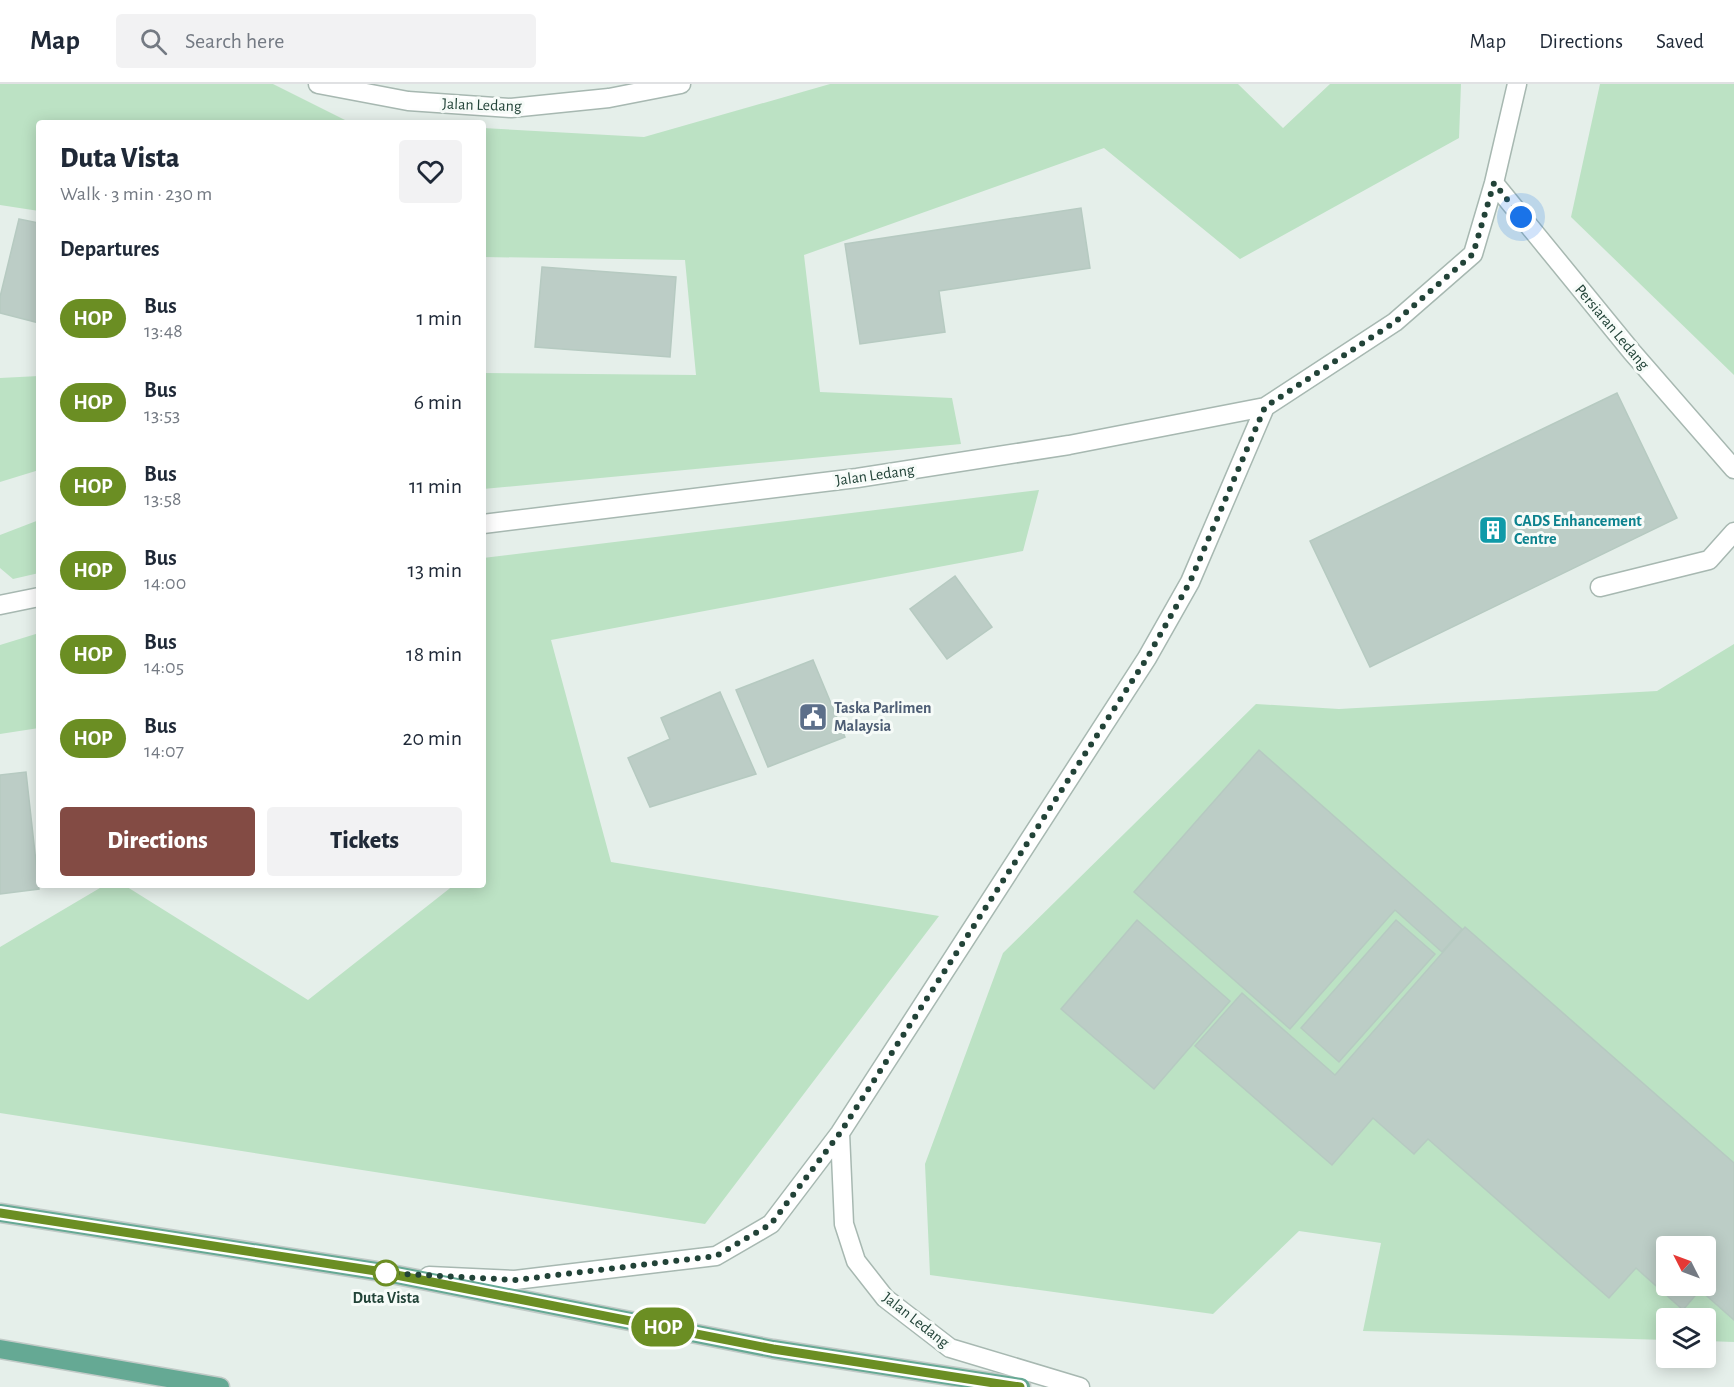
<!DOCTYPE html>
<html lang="en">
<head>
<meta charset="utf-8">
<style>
  :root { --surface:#fff; --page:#f2f2f3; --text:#1f2937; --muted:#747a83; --line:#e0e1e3; --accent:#834b44 }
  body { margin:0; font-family:"Alegreya Sans",sans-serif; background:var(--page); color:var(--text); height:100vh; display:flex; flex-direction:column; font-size:22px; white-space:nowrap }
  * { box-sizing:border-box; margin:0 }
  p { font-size:20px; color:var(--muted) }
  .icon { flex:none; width:33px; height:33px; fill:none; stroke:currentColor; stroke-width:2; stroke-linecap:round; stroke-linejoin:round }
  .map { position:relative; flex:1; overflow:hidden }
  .panel { position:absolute; left:36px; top:36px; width:450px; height:768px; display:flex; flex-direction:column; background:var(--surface); border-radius:6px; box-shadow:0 3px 15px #0003 }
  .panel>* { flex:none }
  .badge { padding:0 12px; border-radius:20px; font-size:21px; line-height:39px }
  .needle { width:39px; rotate:312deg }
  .buttons { position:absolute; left:1656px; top:1152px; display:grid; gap:12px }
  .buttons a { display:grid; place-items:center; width:60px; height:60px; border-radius:6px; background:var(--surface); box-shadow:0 3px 15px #0003; font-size:30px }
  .you { position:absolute; width:30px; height:30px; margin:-15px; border:4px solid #fff; border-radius:50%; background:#1a73e8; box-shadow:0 0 0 9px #1a73e833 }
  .map>.badge { position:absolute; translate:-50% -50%; box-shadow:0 0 0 3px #fff }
  h2 { padding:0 24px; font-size:22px; line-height:54px }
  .round { display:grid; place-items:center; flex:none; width:63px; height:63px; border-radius:6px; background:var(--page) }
  .head { display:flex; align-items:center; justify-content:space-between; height:102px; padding:0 24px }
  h1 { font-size:28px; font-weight:800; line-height:45px }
  .action { display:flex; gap:12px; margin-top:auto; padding:12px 24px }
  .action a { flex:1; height:69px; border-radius:6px; background:var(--accent); color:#fff; font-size:24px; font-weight:800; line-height:69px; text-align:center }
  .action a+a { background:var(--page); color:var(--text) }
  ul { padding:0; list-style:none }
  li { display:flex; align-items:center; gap:18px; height:84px; padding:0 24px }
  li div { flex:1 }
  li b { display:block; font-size:22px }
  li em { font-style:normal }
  li .badge { min-width:66px; font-weight:700; text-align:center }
  header { display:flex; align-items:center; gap:36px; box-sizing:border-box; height:84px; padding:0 30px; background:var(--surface); border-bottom:2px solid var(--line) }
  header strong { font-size:28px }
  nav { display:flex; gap:33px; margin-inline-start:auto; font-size:21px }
  .search { width:420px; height:54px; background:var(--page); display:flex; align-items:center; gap:15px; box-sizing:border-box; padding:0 21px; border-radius:6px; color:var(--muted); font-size:22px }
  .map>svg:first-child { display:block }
  .green { fill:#bce2c4; fill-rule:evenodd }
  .building { fill:#bccdc6; stroke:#b6cac1; stroke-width:1.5; fill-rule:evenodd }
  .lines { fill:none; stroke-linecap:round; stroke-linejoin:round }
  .minor-casing { stroke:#a7b8b1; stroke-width:21 }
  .major-casing { stroke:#c1cac7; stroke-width:21 }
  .minor { stroke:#fff; stroke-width:18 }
  .major { stroke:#65a994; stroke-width:18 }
  .line-casing { stroke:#fff; stroke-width:14 }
  .line { stroke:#6b8e23; stroke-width:9 }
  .walk { stroke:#224338; stroke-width:6; stroke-dasharray:0 10.8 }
  .stop-dot { fill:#fff; stroke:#6b8e23; stroke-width:3 }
  .labels { text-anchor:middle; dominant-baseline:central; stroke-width:6; stroke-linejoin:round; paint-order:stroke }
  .street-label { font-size:16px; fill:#224338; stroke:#f6fbf8 }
  .culture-label { font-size:16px; font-weight:bold; fill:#0d838f; stroke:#f6fbf8; text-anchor:start }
  .service-label { font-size:16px; font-weight:bold; fill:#4e5e75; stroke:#f6fbf8; text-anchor:start }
  .stop-label { font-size:16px; font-weight:bold; fill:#224338; stroke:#f6fbf8 }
</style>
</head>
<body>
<header>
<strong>Map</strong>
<div class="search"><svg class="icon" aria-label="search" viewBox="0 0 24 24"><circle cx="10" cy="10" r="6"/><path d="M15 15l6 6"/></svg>Search here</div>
<nav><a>Map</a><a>Directions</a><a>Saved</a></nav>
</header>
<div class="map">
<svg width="1734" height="1303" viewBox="0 0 1734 1303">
  <rect width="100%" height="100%" fill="#e5efea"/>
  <path class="green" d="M0,0H273L345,36L395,39H39V127L0,121Z
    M830,0H1238L1283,44L1330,0H1461L1459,54L1240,175L1104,64L804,171L820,308L952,314L961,360L483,405V289L696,291L685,176L483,173V44L644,53Z
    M1600,0H1734V291L1571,133Z
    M39,292V386L0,398V294Z
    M1039,406L1023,467L551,556L611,778L939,832L705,1140L0,1029V863L105,801H124L308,916L454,801H483V474Z
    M39,436V489L13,495L0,484V451Z
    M39,549V644L0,650V561Z
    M1734,560V1258L1706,1257V1234H1666V1256L1363,1247L1381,1159L1299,1147L1213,1230L930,1191L925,1080L1003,869L1256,620L1339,625L1657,607ZM1666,1162H1706V1202H1666Z"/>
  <path class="building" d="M1081,124L1090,184L939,207L945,248L860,260L845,160Z
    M19,135L39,139V239L0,229V213Z
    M542,183L676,193L670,273L535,263Z
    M1617,309L1677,434L1370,583L1310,457Z
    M955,492L992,543L947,575L910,525Z
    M813,576L845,653L768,683L736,606Z
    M720,608L756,690L650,723L628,674L670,655L661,634Z
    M1259,666L1462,845L1442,868L1395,826L1290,945L1134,808Z
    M26,688L39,805L0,810V691Z
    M1137,836L1230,917L1154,1005L1061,925Z
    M1396,836L1435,870L1339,978L1301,944Z
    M1465,843L1734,1079V1236L1700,1206L1683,1226L1636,1184L1609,1214L1428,1055L1414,1070L1373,1034L1332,1081L1195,962L1242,909L1335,991ZM1666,1162H1706V1202H1666Z"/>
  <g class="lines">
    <g class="minor-casing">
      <path id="minor" d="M318,0L408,17L511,24L609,14L681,0
        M1494,99L1632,268L1734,385
        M483,440L857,394L1069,361L1265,323L1395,238L1473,170L1494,99L1517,0
        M1600,503L1709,476L1734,448
        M0,521L39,513
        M840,1049L844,1140L856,1177L885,1214L950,1264L1080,1303
        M429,1192L515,1196L716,1172L771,1140L840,1049L1147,574L1190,498L1265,323"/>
    </g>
    <g class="major-casing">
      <path id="major" d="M0,1129L376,1187L773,1265L1021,1303
        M0,1265L220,1303"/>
    </g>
    <use href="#minor" class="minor"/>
    <use href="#major" class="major"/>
  </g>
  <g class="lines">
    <g class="line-casing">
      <path id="line" d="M0,1129L376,1187L773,1265L1020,1303"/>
    </g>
    <use href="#line" class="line"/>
    <path class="walk" d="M386,1189L515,1196L716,1172L771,1140L840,1049L1147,574L1190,498L1265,323L1395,238L1473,170L1494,99L1521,133"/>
  </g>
  <defs>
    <g id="building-square" transform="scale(1.5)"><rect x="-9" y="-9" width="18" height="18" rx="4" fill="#0f9aa8" stroke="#f6fbf8"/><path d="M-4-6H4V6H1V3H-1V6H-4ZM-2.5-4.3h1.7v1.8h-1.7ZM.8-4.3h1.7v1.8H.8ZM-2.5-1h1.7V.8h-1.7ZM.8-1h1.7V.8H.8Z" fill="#fff"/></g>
    <g id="civic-square" transform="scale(1.5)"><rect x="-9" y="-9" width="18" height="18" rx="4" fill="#5c6f8a" stroke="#f6fbf8"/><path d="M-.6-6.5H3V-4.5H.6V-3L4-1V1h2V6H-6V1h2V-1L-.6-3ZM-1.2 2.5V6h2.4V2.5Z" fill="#fff"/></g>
  </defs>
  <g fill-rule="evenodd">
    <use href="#building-square" x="1493" y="446"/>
    <use href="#civic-square" x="813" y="633"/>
  </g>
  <circle class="stop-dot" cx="386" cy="1189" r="12"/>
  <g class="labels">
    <g class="street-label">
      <text transform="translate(482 21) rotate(2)">Jalan Ledang</text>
      <text transform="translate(1612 243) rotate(50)">Persiaran Ledang</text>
      <text transform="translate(875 391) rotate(-8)">Jalan Ledang</text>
      <text transform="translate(916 1236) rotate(38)">Jalan Ledang</text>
    </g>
    <g class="culture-label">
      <text x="1514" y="437">CADS Enhancement<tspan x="1514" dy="18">Centre</tspan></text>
    </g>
    <g class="service-label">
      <text x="834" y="624">Taska Parlimen<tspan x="834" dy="18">Malaysia</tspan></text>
    </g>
    <g class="stop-label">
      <text x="386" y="1214">Duta Vista</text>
    </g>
  </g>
</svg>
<div class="buttons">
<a><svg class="needle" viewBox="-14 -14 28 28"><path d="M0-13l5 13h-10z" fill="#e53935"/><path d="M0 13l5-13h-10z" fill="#747a83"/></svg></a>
<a><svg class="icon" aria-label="layers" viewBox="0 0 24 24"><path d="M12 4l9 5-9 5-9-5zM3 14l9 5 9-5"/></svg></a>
</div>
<div class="you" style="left:1521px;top:133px"></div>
<b class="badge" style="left:663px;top:1243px;background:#6b8e23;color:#fff">HOP</b>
<section class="panel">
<div class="head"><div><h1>Duta Vista</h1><p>Walk · 3 min · 230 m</p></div><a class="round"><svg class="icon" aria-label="heart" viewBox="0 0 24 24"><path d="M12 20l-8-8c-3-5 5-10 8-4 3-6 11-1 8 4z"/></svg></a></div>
<h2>Departures</h2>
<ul>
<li><span class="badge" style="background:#6b8e23;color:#fff">HOP</span><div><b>Bus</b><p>13:48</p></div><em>1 min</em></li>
<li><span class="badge" style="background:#6b8e23;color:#fff">HOP</span><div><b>Bus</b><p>13:53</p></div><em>6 min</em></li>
<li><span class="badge" style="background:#6b8e23;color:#fff">HOP</span><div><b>Bus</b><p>13:58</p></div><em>11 min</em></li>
<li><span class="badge" style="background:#6b8e23;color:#fff">HOP</span><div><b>Bus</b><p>14:00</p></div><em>13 min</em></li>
<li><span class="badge" style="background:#6b8e23;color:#fff">HOP</span><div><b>Bus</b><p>14:05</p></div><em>18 min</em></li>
<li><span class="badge" style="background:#6b8e23;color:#fff">HOP</span><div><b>Bus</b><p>14:07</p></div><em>20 min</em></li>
</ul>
<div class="action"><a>Directions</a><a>Tickets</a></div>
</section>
</div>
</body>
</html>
